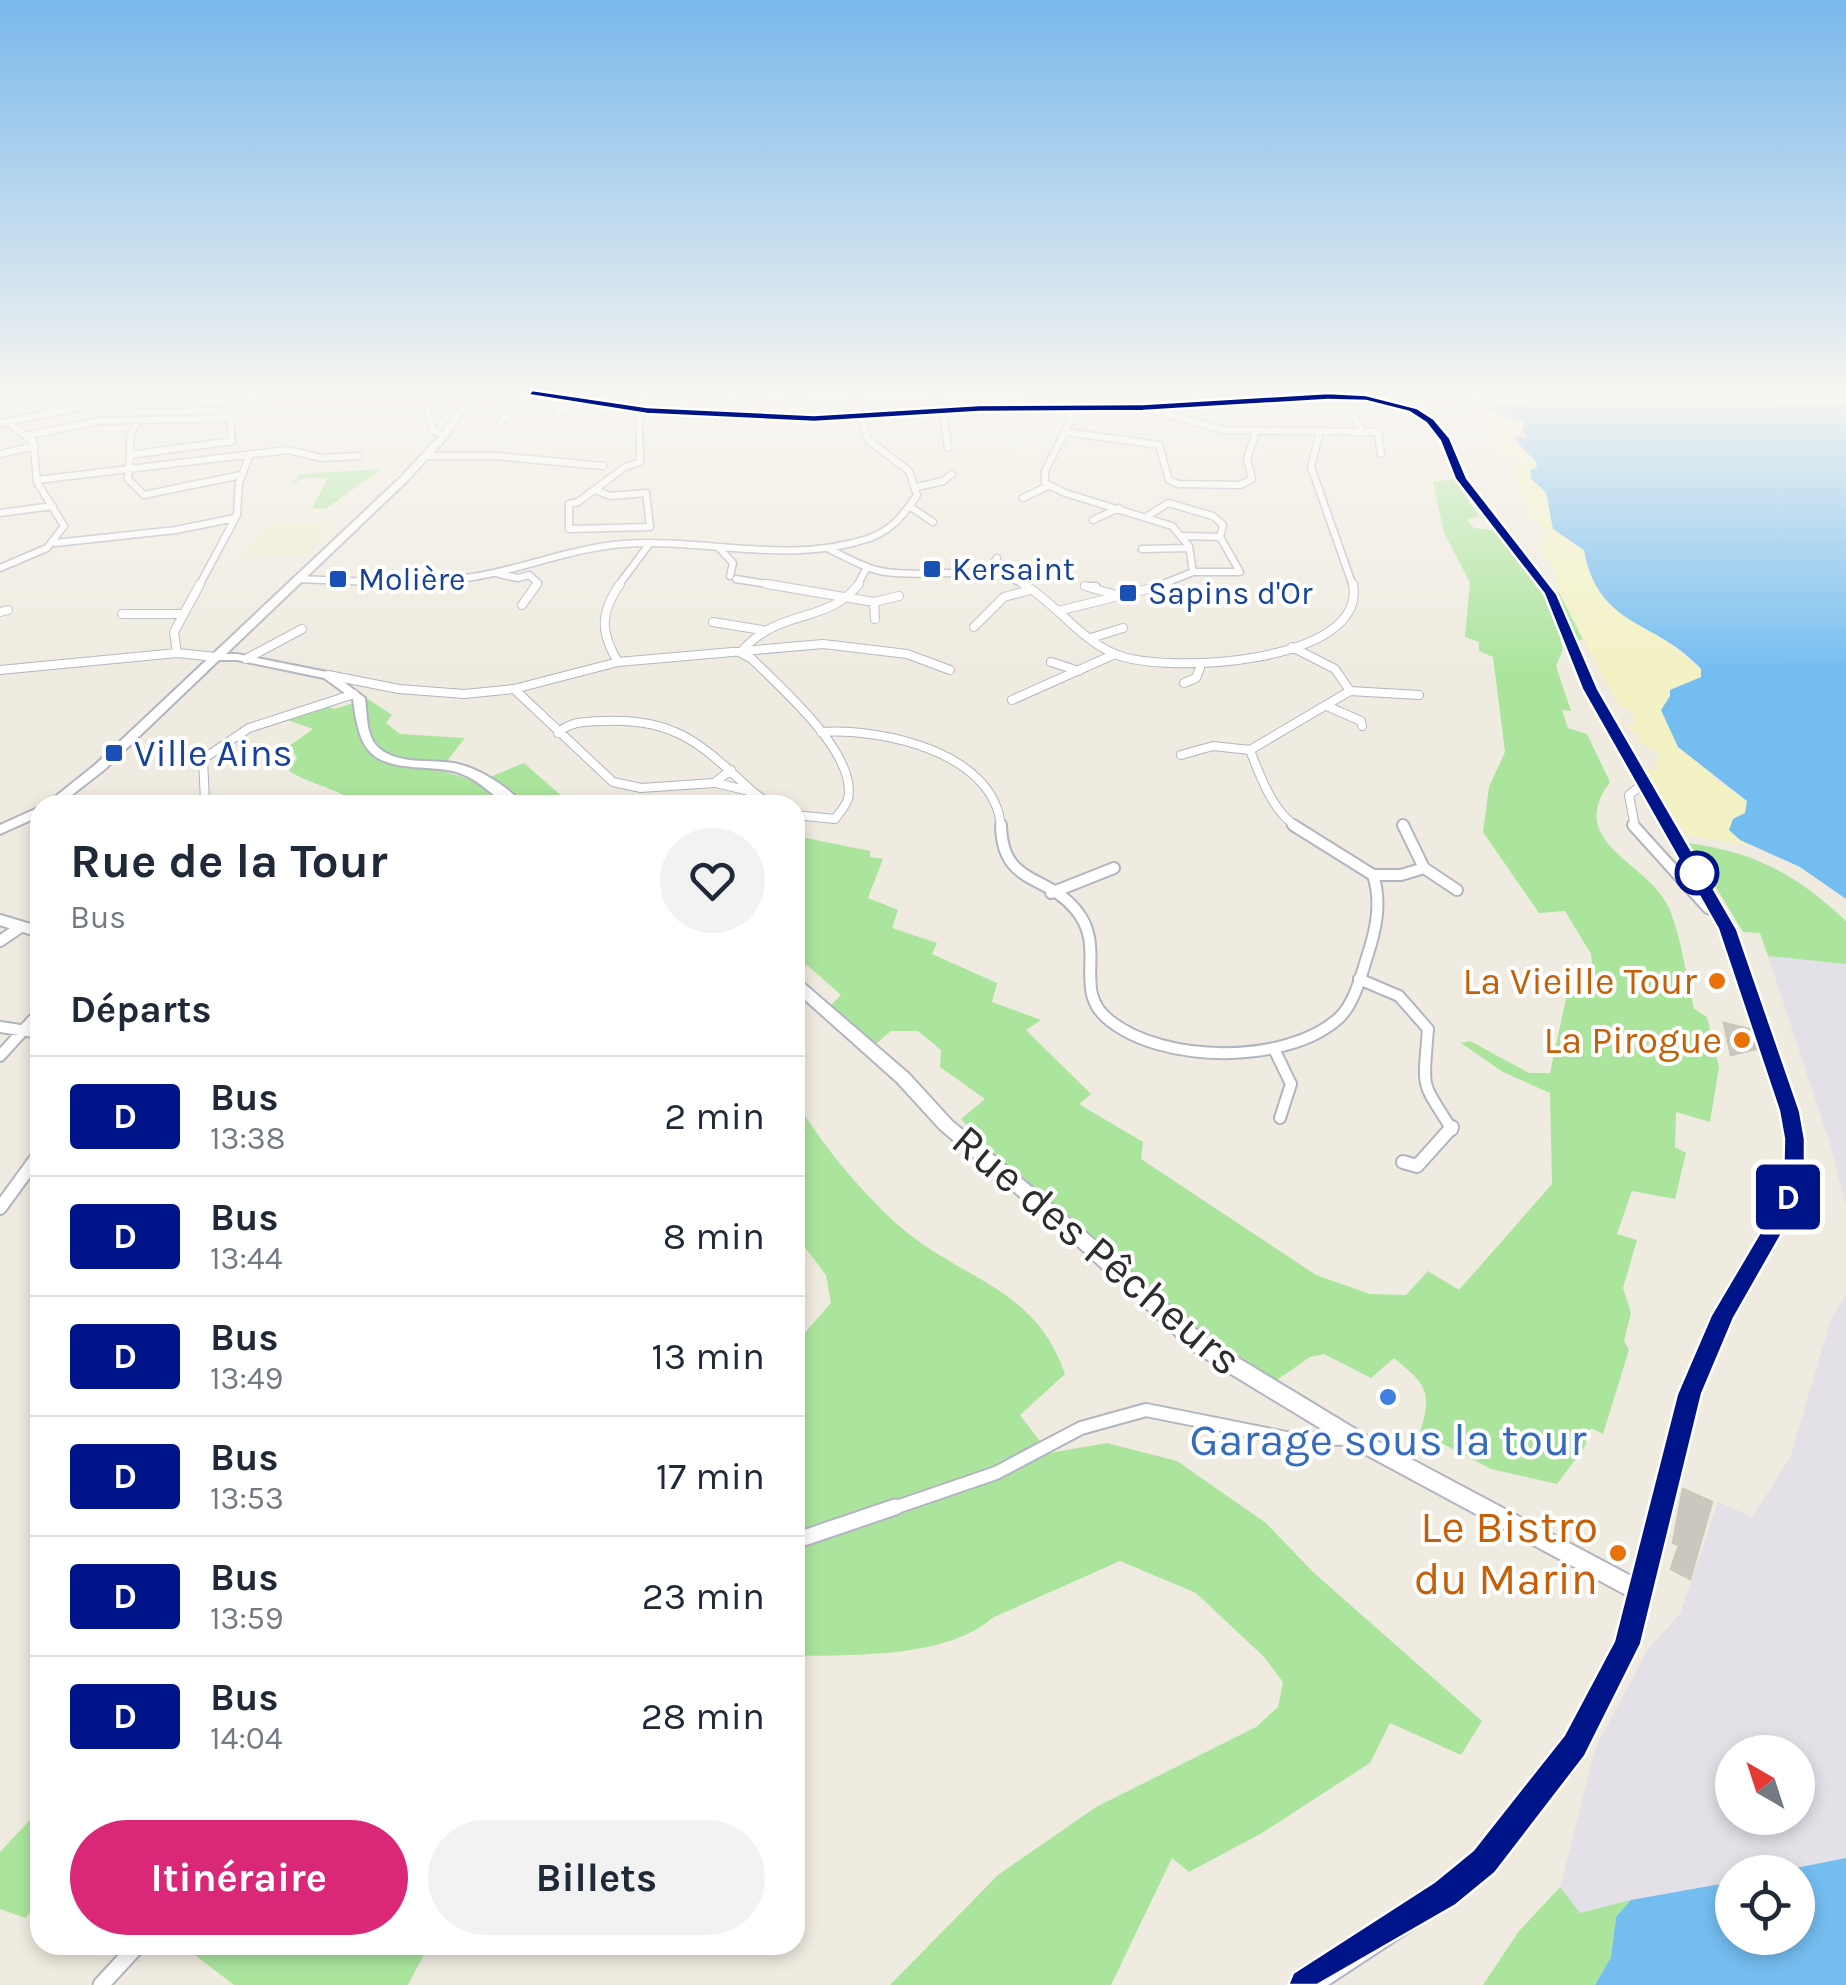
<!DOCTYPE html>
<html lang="fr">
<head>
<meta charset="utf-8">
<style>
  :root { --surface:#fff; --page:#f2f2f3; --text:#1f2937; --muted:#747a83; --line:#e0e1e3; --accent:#db2777 }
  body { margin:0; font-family:Karla,sans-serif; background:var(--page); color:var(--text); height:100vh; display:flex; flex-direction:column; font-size:38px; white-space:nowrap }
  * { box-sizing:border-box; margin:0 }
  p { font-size:32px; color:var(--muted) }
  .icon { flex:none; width:55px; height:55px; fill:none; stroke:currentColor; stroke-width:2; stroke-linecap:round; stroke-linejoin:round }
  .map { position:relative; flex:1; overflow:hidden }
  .side { position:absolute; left:30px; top:795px; width:775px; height:1160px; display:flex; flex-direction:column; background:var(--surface); border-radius:30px; box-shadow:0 5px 15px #0003 }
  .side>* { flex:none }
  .badge { padding:0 20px; border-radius:8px; font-size:35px; line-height:65px }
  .needle { width:65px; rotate:321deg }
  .controls { position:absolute; left:1715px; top:1735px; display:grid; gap:20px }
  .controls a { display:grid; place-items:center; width:100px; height:100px; border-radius:50%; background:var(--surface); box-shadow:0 5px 15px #0003; font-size:50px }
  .map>.badge { position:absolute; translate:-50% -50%; box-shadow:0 0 0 5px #fff }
  h2 { padding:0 40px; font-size:38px; line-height:90px }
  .round { display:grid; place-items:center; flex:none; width:105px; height:105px; border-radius:52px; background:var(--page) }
  .head { display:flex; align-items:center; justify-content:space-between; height:170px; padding:0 40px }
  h1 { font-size:48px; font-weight:700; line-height:75px }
  .button { display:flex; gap:20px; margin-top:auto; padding:20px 40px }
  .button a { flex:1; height:115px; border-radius:60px; background:var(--accent); color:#fff; font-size:40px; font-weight:700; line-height:115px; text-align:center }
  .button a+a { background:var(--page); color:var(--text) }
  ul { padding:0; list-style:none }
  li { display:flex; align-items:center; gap:30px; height:120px; padding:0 40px; border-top:2px solid var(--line) }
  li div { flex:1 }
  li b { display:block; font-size:38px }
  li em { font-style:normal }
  li .badge { min-width:110px; font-weight:700; text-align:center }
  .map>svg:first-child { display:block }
  .industrial { fill:#e3e0e7; fill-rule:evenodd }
  .education { fill:#f0ead0 }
  .green { fill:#abe59d }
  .sand { fill:#f3f2c4 }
  .water { fill:#74bdf0 }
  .building { fill:#cbc7bf; stroke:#cac7b9; stroke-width:2.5 }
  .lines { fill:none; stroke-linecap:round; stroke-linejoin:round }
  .street-far4-casing { stroke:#b3b4c1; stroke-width:9 }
  .street-far3-casing { stroke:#b3b4c1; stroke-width:10 }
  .street-far2-casing { stroke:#b3b4c1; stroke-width:14 }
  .street-far1-casing { stroke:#b3b4c1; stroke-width:16 }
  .street-casing { stroke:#b3b4c1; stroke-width:19 }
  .secondary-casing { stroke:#b3b4c1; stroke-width:4 }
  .street-far4 { stroke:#fff; stroke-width:6 }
  .street-far3 { stroke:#fff; stroke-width:8 }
  .street-far2 { stroke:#fff; stroke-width:10 }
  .street-far1 { stroke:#fff; stroke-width:12 }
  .street { stroke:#fff; stroke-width:15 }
  .secondary { fill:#fff; fill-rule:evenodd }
  .line { fill:#001489; stroke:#fff; stroke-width:2.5 }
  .transit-dot { fill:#1a4fb4; stroke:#fff; stroke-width:4 }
  .stop-dot { fill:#fff; stroke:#001489; stroke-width:5 }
  .food-dot { fill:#e8710a; stroke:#fff; stroke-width:4 }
  .shop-dot { fill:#3f7fe0; stroke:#fff; stroke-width:4 }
  .labels { text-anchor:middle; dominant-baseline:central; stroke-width:8; stroke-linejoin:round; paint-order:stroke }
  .far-transit-label { font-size:32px; fill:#164399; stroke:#fff; text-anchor:start }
  .transit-label { font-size:38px; fill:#164399; stroke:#fff; text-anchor:start }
  .food-label { font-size:38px; fill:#c56008; stroke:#fff; text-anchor:end }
  .near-street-label { font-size:45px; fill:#2d2d2d; stroke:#fff }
  .near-shop-label { font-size:45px; fill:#366cbe; stroke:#fff }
  .near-food-label { font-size:45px; fill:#c56008; stroke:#fff; text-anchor:end }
</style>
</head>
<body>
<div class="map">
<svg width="1846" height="1985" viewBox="0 0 1846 1985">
  <rect width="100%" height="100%" fill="#efebe0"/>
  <path class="industrial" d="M1768,956L1846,964V1205L1829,1141Z
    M1846,1294V1858L1776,1872H1732V1882L1580,1913L1560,1887L1595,1749L1648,1649L1680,1614L1718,1502L1752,1517L1790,1458L1830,1322ZM1732,1752H1798V1818H1732Z"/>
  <path class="education" d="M329,522L311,554L244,555L266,524Z"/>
  <path class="green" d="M382,469L325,509L312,508L328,478H304L290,485L300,475L310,473Z
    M1454,479L1479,516L1467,520L1474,528L1492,530L1544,590L1559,592L1583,640L1560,639L1563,649L1556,666L1571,711L1562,710L1568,728L1587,734L1610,782C1564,844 1649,862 1669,908C1682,939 1686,977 1694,1009L1707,1017L1719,1067L1710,1122L1676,1112L1675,1147L1686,1153L1675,1199L1632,1191L1617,1234L1637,1240L1623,1288L1631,1313L1624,1341L1629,1350L1603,1434L1591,1428L1584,1448L1557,1484L1491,1469L1420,1432C1433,1390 1426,1385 1394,1358L1371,1378L1324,1354L1310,1357L1277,1380L1179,1318L1096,1240L1005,1166L961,1119L985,1099L940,1067L941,1050L918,1031H891L876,1044L831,1005L841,995L807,965L795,972V841L801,837L870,851V857L883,859L868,898L898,910L892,928L937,943L932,954L997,983L992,1002L1041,1020L1026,1030L1091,1094L1079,1104L1143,1142L1141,1159L1316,1275L1370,1294L1406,1295L1428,1271L1459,1290L1552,1184L1550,1093L1503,1072L1461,1043L1470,1041L1529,1073H1550L1568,989L1593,974L1591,954L1565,911L1539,913L1483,832L1489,787L1505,752L1493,657L1479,651V642L1465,637L1470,583L1444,532L1433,482Z
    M368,699L392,715L386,723L400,734L465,738L440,770L478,782L524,763L572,805H360C338,788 313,786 289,771L297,758L289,746L313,729L285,719L327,706L334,709Z
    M1689,843C1757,853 1797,875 1846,921V964L1768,956L1760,933L1743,932Z
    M795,1099C821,1144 858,1188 897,1224C959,1280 1035,1285 1065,1374L1020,1415L1049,1453L1107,1443L1177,1461L1266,1523L1313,1572L1482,1721L1461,1755L1390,1723L1370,1763L1262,1833L1189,1872L1172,1858L1111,1985H890L998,1875L1096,1807L1256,1727L1278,1707L1283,1682L1264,1657L1196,1593L1120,1561L992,1618C948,1658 852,1655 795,1656V1344L831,1303L826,1275L795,1234Z
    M40,1809V1903L25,1918L0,1909V1852Z
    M1560,1887L1580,1913L1631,1900L1616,1917L1611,1957L1595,1985H1483L1519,1931Z
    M182,1945H429L408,1985H234Z"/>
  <path class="sand" d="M1445,393C1466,393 1485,395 1497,415L1525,421L1527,437L1518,436L1523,449L1536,462L1542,488L1570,543L1584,550L1669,644L1701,669V677L1677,688L1714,779L1747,801L1740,840L1752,846L1685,835L1646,769L1658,770L1654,762L1661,755L1638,741L1637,734L1623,725L1635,724L1633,711L1621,707L1606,682L1559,592L1553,566L1536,545L1544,544L1548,534L1530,514L1512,469L1519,455L1500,448L1499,435L1489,432L1497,419Z"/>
  <path class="water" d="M1470,393H1846V899L1800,867L1740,840L1729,830L1733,819L1745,813L1747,801L1678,747L1661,710L1670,696V690L1701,677V669C1658,620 1598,629 1584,550L1553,529L1546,492L1531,479L1530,470L1537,467L1536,462L1515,440L1516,436L1527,438L1521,428L1526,423L1487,410L1491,406Z
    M1846,1858V1985H1595L1611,1957L1616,1917L1631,1900L1732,1882V1938H1798V1872H1776Z"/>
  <path class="building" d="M1724,1023L1749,1029L1756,1049L1731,1055Z
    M1683,1489L1712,1502L1690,1579L1671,1569L1679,1545L1673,1543Z"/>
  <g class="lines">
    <g class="street-far4-casing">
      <path id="street-far4" d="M934,393L943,410L948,448
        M1064,393L1071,420L1045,471V483L1065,493L1172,526L1189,546L1193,572L1158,586
        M1153,393L1163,413
        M1143,408L1225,430L1374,432L1378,434L1381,454
        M1352,412L1362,431
        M50,413L66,393
        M557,414L575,401
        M715,416L727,393
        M789,418L799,393
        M500,423L533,393
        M1320,431L1311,467L1353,586
        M1066,432L1159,445L1169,480L1178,484L1240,485L1252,479L1247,458L1257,430
        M29,435L99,421L230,418L232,441L130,455L128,479L144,495L241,475
        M445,436L434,431L426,409L446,393
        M0,454L35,446
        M130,455V437L138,419
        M428,456H496L603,466
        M37,480L288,450L322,458L359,456
        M917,487L943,481L952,474
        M595,490L611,496L646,493L650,527L569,529V504L578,502L625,467L640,462L639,407L634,393
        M1023,498L1048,486
        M912,508L933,522
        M0,513L53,506
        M1148,516L1168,503L1213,516L1223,525L1220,537L1184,536
        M1093,520L1119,508
        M55,543L176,530L235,518
        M718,547L733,563L730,576
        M827,548C846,557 865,569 886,572C935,579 982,562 1028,586
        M1142,549L1189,548
        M0,568L47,548L64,526L37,482L33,441L7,422
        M987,572L997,558
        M1193,572H1240L1220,537
        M499,574L518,578L529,575L538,583L536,586
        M297,579C355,581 415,586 473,577C523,569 572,548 623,544C703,538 787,565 867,539C891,531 903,516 917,495L909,471L868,440L853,393
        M736,579L780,586
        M199,586L237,515L239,483L250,454
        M618,586L650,543
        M857,586L867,567
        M1085,586H1096"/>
    </g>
    <g class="street-far3-casing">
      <path id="street-far3" d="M767,584L874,602L875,619
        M1023,584C1056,603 1079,639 1115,654C1164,675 1368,664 1353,584
        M1085,586L1119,596
        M1160,586L1184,602H1196
        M874,602L899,596
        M522,605L537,584
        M1058,611L1168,584
        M0,612L8,610
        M122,614H181
        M713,622L762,630
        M974,627L1004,597L1030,590
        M1091,638L1123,628
        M1292,647L1335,669L1350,691L1250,750C1260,776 1273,812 1297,827
        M741,652C779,607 827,625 859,584
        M177,653L174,632L200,584
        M741,653L752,659C781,688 858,754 848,799C846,806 839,813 835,819L795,815
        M246,659L302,629
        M618,662C600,632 600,613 620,584
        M1051,662L1079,671
        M0,670L177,653L216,657
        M328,675L399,689L464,694L514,689L618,662L823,644L907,654L950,670
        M1184,683L1196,678L1200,668
        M514,689L613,782L641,788L714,783L731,770
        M1350,691L1419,695
        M1012,700L1115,654
        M1329,707L1361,721L1362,726
        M821,732C882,728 995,752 1001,827
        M558,733C571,721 585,722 602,721C676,717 702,745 753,792
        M1181,755L1213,746L1250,750
        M716,783L753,792L770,805
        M205,802L203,759L249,728L354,694
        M1635,827L1629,795L1643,784"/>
    </g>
    <g class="street-far2-casing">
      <path id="street-far2" d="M1001,825C1002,886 1046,873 1076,910C1108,948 1071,990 1109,1020C1163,1064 1287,1065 1339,1018C1354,1004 1361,976 1367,957C1376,930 1382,902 1373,875L1293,825
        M1633,825L1708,908L1717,911
        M1424,868L1457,890
        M1373,875H1401L1424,868L1403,825
        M1051,893L1114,868
        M0,920L40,932
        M0,941L19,928
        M1359,979L1399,996L1428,1029C1423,1093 1420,1078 1452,1130
        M0,1027L40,1033
        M1274,1049L1291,1084L1280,1118
        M0,1056L40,1012"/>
    </g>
    <g class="street-far1-casing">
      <path id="street-far1" d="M1403,1162L1417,1166L1452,1127
        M0,1208L40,1153
        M888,1510L996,1473L1081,1428L1146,1410L1286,1438L1354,1439"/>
    </g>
    <g class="street-casing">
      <path id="street" d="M795,1541L895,1507
        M101,1985L138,1945"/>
    </g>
    <g class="secondary-casing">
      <path id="secondary" d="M272,393H290L235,405L82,410L0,426V420L82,404L235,399Z
        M467,393H475L447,438L407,481L226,654H237L332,673L365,698C367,713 366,732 375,744C394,767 432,758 458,764C483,770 508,788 525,805C524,805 512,805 510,805C497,800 480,781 464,775C452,769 439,769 426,768C370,765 360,754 353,699L324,678L237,660H219L104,770L59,805H45L96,764L401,477L441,434Z
        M528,393H548L647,408L814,415L979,405L1152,404L1341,393L1383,398L1416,408L1433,419L1449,438L1465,479L1556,594L1596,689L1734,929L1797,1111L1802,1139L1803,1184L1789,1218L1731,1317L1700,1394L1638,1644L1583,1753L1493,1871L1454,1902L1328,1985H1292L1296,1976L1436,1884L1475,1853L1567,1737L1617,1641L1628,1596L1348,1445L1193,1351L1070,1239L940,1129L897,1082L795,991V978L800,980L909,1074L952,1121L1082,1229L1207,1339L1362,1433L1633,1577L1680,1394L1714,1315L1772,1217L1785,1184L1786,1139L1781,1111L1720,929L1584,689L1546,595L1456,479L1442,441L1427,423L1410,412L1382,403L1341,399L1152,410L979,411L814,421L647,414Z
        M40,807V816L0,834V825Z"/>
    </g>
    <use href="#street-far4" class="street-far4"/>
    <use href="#street-far3" class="street-far3"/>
    <use href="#street-far2" class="street-far2"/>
    <use href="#street-far1" class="street-far1"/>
    <use href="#street" class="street"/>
    <use href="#secondary" class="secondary"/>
  </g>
  <linearGradient id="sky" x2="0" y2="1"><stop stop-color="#79b8eb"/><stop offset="0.59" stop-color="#f8f6f1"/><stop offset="1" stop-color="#f8f6f1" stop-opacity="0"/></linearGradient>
  <rect width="1846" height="671" fill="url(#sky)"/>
  <path class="line" d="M532,390L647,407L814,415L979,405L1143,404L1328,393L1366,395L1417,408L1434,419L1450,438L1467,478L1557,594L1598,689L1737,929L1800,1111L1805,1139V1184L1791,1218L1734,1318L1702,1394L1641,1644L1585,1756L1495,1873L1456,1905L1317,1985H1288L1293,1973L1434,1882L1473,1850L1564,1735L1614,1641L1677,1394L1711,1315L1769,1217L1783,1184L1784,1139L1779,1111L1718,929L1582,689L1544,594L1455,479L1440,441L1426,423L1409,412L1366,401L1328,400L1143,411L979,412L814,422L647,414L528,395Z"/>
  <g class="transit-dot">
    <rect x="922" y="559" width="20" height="20" rx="5"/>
    <rect x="328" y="569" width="20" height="20" rx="5"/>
    <rect x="1118" y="583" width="20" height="20" rx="5"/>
    <rect x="104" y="743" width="20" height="20" rx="5"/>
  </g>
  <circle class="stop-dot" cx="1697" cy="873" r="20"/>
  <g class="food-dot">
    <circle cx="1717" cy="981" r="10"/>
    <circle cx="1742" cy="1040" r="10"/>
    <circle cx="1618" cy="1553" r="10"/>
  </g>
  <circle class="shop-dot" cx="1388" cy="1397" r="10"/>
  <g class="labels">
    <g class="far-transit-label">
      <text x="952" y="569">Kersaint</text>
      <text x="358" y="579">Molière</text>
      <text x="1148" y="593">Sapins d'Or</text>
    </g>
    <g class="transit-label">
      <text x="134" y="753">Ville Ains</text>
    </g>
    <g class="food-label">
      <text x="1697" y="981">La Vieille Tour</text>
      <text x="1722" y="1040">La Pirogue</text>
    </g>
    <g class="near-street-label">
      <text transform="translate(1097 1250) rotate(40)">Rue des Pêcheurs</text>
    </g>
    <g class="near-shop-label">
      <text x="1388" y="1440">Garage sous la tour</text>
    </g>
    <g class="near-food-label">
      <text x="1598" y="1527">Le Bistro<tspan x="1598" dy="52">du Marin</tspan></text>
    </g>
  </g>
</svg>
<div class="controls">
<a><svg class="needle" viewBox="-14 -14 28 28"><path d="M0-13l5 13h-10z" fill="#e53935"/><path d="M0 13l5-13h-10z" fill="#747a83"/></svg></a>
<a><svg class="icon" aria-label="locate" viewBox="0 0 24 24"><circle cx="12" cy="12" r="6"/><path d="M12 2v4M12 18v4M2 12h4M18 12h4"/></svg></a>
</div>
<b class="badge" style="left:1788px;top:1197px;background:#001489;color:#fff">D</b>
<section class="side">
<div class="head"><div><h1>Rue de la Tour</h1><p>Bus</p></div><a class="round"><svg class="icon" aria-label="heart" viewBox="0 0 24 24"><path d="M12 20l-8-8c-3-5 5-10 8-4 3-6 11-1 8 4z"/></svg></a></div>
<h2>Départs</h2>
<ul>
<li><span class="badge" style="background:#001489;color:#fff">D</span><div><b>Bus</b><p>13:38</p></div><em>2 min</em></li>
<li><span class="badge" style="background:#001489;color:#fff">D</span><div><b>Bus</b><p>13:44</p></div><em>8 min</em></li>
<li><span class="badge" style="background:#001489;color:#fff">D</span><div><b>Bus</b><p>13:49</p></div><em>13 min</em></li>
<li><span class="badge" style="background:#001489;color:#fff">D</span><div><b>Bus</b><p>13:53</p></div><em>17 min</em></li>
<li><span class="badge" style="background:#001489;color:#fff">D</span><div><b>Bus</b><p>13:59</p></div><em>23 min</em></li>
<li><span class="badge" style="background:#001489;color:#fff">D</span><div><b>Bus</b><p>14:04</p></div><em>28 min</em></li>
</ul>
<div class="button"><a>Itinéraire</a><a>Billets</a></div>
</section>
</div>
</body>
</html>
